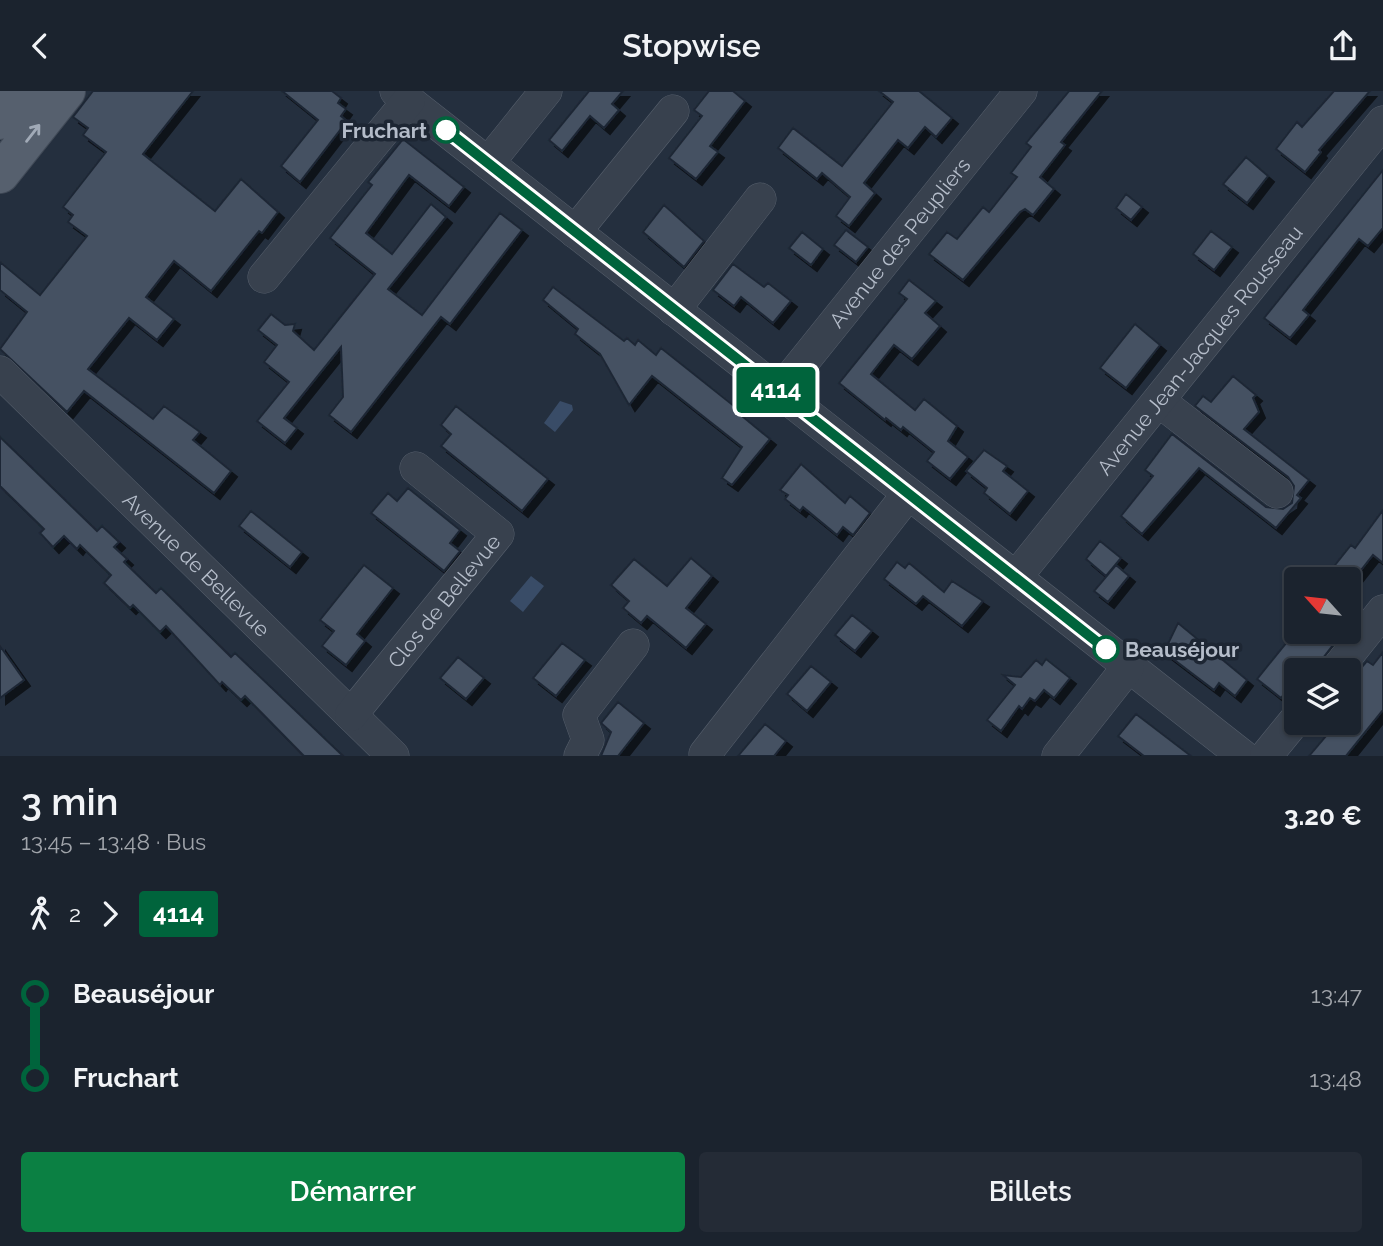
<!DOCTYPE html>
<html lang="fr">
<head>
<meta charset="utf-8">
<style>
  :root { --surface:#1b232e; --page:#242b36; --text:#f1f3f6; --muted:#a0a4aa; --line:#39404a; --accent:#0b8043 }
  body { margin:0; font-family:Raleway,sans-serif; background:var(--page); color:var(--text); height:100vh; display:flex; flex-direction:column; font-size:26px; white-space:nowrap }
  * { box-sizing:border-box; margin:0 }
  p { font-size:23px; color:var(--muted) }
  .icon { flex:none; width:38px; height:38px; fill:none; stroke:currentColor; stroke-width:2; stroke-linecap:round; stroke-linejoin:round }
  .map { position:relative; height:665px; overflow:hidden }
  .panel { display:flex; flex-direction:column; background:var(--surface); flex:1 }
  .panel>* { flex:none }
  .badge { padding:0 14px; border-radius:5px; font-size:24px; line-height:46px }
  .needle { width:46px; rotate:297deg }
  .fabs { position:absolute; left:1284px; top:476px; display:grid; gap:14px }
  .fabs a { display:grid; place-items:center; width:77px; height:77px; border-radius:7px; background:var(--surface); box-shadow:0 2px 5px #0004,0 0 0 2px var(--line); font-size:35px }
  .map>.badge { position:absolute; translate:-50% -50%; box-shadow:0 0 0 4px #fff }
  .legs { display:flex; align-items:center; gap:10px; height:77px; padding:0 21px; font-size:23px }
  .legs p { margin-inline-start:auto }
  .headline { display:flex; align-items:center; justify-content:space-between; height:119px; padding:0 21px }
  h1 { font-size:38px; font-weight:600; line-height:52px }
  .action { display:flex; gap:14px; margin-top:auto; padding:14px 21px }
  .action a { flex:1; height:80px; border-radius:7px; background:var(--accent); color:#fff; font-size:28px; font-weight:600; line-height:80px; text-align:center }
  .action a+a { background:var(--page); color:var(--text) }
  ul { padding:0 21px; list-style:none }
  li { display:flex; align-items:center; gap:24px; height:84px; font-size:26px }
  li i { display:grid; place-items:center; width:10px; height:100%; margin:0 9px; background:currentColor }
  li i::after { content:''; width:18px; height:18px; margin:-9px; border:5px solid; border-radius:50%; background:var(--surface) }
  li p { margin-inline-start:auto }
  li:first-child i { background:linear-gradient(#0000 50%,currentColor 0) }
  li:last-child i { background:linear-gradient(currentColor 50%,#0000 0) }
  header { display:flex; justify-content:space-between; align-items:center; height:91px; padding:0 21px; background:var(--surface); font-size:32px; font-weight:600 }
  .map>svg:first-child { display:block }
  .water { fill:#394c67 }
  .building { fill:#455162; stroke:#1f2835; stroke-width:2; filter:url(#shadow) }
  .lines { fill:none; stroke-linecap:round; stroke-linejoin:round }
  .minor-casing { stroke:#565f6c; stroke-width:33 }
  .major-casing { stroke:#414a57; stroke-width:40 }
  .minor { stroke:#38414e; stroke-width:32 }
  .major { stroke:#56606e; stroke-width:38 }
  .oneway { stroke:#a1aab7 }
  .line-1-casing { stroke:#fff; stroke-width:16 }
  .line-1 { stroke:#00643c; stroke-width:10 }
  .stop-1-dot { fill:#fff; stroke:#00643c; stroke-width:3.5 }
  .labels { text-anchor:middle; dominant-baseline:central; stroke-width:7; stroke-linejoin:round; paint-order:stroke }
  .stop-label { font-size:21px; font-weight:bold; fill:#b4bcc9; stroke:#1d2633; text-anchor:end }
  .street-label { font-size:21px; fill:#b4bcc9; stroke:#1d2633 }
</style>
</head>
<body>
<header><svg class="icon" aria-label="back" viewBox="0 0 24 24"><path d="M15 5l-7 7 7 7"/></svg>Stopwise<svg class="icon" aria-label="share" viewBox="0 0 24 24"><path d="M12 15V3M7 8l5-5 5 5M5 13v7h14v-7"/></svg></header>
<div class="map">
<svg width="1383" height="665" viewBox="0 0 1383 665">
  <defs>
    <filter id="shadow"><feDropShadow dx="6" dy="6" stdDeviation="0" flood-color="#0009"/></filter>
  </defs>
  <rect width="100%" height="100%" fill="#242f3e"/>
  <path class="water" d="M560,310L572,314L573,319L555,341L544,332Z
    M531,485L544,495L523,521L510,510Z"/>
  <path class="building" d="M93,0H193L143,63L215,120L241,88L278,121L262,142L259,140L211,200L174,170L146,206L174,228L157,249L129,227L88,278L153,328L164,315L200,341L193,349L231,380L214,402L84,300L67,321L0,258L27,221L0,199V171L40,204L87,145L68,131L73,124L63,116L106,61L83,44L88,37L73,26Z
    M282,0H332L341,7L338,12L346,18L341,25L347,30L300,91L281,75L318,29Z
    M589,0H623L612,13L619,19L604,37L590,25L562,60L549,49Z
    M709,0H733L745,10L710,55L718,61L696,88L669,67L702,25L694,19Z
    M879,0H919L952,27L936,46L925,36L908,57L898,49L864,92L875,102L849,135L836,125L850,106L822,82L817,88L778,57L793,37L842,75L893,11Z
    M1069,0H1102L1061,51L1065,54L1040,86L1054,98L1033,124L1025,118L1020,121L963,189L929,163L947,141L957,148L983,116L989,121L1017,86L1011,82L1031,56L1026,52Z
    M1334,0H1370L1319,59L1321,61L1305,81L1276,58L1297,31L1302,36Z
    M403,48L464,96L449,115L409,84L366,142L392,163L431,113L446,126L388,198L422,224L500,122L522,139L450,233L441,226L351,341L329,324L343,306L341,256L284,327L297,337L285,352L257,330L289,291L264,271L277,254L258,239L271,223L285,234L295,233L293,240L314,259L375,183L330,147L372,94L368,91Z
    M1246,66L1268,85L1247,112L1223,93Z
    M1383,79V137L1368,155L1359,148L1303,219L1309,224L1290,247L1264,227Z
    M1126,103L1142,116L1131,129L1116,117Z
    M664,114L704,150L684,176L643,141Z
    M846,139L868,156L856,171L834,154Z
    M1211,140L1232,156L1214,179L1193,163Z
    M802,141L823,158L811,174L789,157Z
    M733,173L764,196L768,192L791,210L773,232L741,206L734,215L713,199Z
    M909,189L936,210L925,222L940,235L912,268L894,254L871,283L915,319L924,308L957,335L948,350L968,366L950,388L927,370L934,361L903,336L901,339L886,327L885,329L839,292L907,208L899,202Z
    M553,196L624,250L627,247L635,254L638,249L656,264L661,257L739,319L737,321L770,348L732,394L722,387L742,356L652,285L629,314L600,263L575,243L578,238L543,209Z
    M1135,233L1160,254L1126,297L1100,277Z
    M1233,285L1256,304L1253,307L1259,321L1244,338L1309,389L1297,404L1301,407L1276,437L1199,377L1142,443L1121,425L1153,385L1145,379L1172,343L1266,416L1283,418L1292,412L1294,395L1288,386L1195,315L1203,305L1211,311Z
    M456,315L548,388L522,420L441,355L451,343L441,334Z
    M0,346L97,440L102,435L119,451L114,456L127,468L124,471L156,502L161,497L231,566L235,562L343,665H304L245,605L241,609L222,591L220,594L166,535L160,541L133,514L130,517L104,492L111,484L80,454L77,458L64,445L53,456L40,442L44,438L0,395Z
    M984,359L1007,375L1003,380L1028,400L1010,423L984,402L987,397L966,380Z
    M801,373L845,412L850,405L870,422L853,444L843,436L837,444L803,416L800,420L785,408L788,404L780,399Z
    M408,397L460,439L450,452L460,460L444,480L371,422L388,402L397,410Z
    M1383,419V472L1373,464L1354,488H1324L1351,454L1355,457Z
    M251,420L302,461L290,476L239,435Z
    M1100,450L1121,467L1106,485L1086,468Z
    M691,467L712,485L686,517L706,533L686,557L647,525L641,532L623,517L629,510L611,494L634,468L667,495Z
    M897,471L905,477L909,472L944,501L952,490L983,510L962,535L923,505L916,513L884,488Z
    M364,474L393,497L357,543L365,550L346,574L322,555L334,540L320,529Z
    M1116,474L1129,485L1108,511L1094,500Z
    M852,524L872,540L855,560L835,544Z
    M1178,532L1247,589L1235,605L1219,592L1214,599L1164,561Z
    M1295,541H1343L1316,576L1309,571L1302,579H1297V586L1281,607L1257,588Z
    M562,552L585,569L556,605L533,587Z
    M0,555L24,589L0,607Z
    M1383,561V619L1346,665H1309L1337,632H1349V591L1367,570L1373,574Z
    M458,566L484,587L466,608L440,587Z
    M1046,568L1070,587L1054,607L1044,599L1035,610L1030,607L1022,618L1019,615L1001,640L987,629L1015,594L1003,584L1021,586L1036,569L1042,574Z
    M811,575L831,591L807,620L787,603Z
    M618,611L644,632L618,665H601L611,641L601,632Z
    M1136,623L1191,665H1144L1118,645Z
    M765,633L786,650L774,665H738Z"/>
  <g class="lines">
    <g class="minor-casing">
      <g id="minor">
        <path d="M396,0L1243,665"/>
        <path d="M488,72L546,0"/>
        <path d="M575,141L673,20"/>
        <path d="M264,186L409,9"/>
        <path d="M674,219L760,108"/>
        <path id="s1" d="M0,281L393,665"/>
        <path id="s2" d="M779,301L1021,0"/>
        <path d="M1159,310L1277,401"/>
        <path id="s3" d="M1016,486L1383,31"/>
        <path d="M1336,579L1383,520"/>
        <path id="s4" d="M351,624L498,443L416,377"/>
        <path d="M705,663L908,403"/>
        <path d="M580,665L588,649L579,624L633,554"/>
        <path d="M1058,665L1128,576"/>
        <path d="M1266,665L1297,627"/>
      </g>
    </g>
    <g class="major-casing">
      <path id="major" d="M0,29L23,0
        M0,83L66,0"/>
    </g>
    <use href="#minor" class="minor"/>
    <use href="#major" class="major"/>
  </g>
  <defs><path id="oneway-shaft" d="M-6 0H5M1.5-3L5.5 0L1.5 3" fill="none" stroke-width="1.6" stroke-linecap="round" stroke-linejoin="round" transform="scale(1.75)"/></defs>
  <use class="oneway" href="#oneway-shaft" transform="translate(33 42) rotate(-52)"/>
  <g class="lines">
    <g class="line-1-casing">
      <path id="line-1" d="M446,39L1106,558"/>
    </g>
    <use href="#line-1" class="line-1"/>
  </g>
  <g class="stop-1-dot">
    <circle cx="446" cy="39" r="12"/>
    <circle cx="1106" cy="558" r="12"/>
  </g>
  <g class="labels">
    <g class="stop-label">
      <text x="427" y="39">Fruchart</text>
      <text x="1125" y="558" text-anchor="start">Beauséjour</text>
    </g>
    <g class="street-label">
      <text stroke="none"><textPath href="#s2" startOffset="192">Avenue des Peupliers</textPath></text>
      <text stroke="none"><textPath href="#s3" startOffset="292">Avenue Jean-Jacques Rousseau</textPath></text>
      <text stroke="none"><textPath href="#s1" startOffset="275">Avenue de Bellevue</textPath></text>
      <text stroke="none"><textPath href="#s4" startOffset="147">Clos de Bellevue</textPath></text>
    </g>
  </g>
</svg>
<div class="fabs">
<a><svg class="needle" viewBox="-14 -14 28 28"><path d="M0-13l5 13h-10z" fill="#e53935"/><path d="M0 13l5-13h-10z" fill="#a0a4aa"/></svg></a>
<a><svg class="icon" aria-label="layers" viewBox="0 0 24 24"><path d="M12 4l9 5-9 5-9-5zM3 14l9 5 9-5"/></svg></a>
</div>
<b class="badge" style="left:776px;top:299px;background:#00643c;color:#fff">4114</b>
</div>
<section class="panel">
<div class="headline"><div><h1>3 min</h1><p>13:45 – 13:48 · Bus</p></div><b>3.20 €</b></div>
<div class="legs"><svg class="icon" aria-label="walk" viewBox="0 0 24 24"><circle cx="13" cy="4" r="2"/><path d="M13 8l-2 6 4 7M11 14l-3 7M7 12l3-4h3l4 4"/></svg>2<svg class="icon" aria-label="forward" viewBox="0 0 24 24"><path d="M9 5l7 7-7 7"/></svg><b class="badge" style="background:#00643c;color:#fff">4114</b></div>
<ul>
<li><i style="color:#00643c"></i><b>Beauséjour</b><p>13:47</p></li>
<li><i style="color:#00643c"></i><b>Fruchart</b><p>13:48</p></li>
</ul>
<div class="action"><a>Démarrer</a><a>Billets</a></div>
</section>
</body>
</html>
